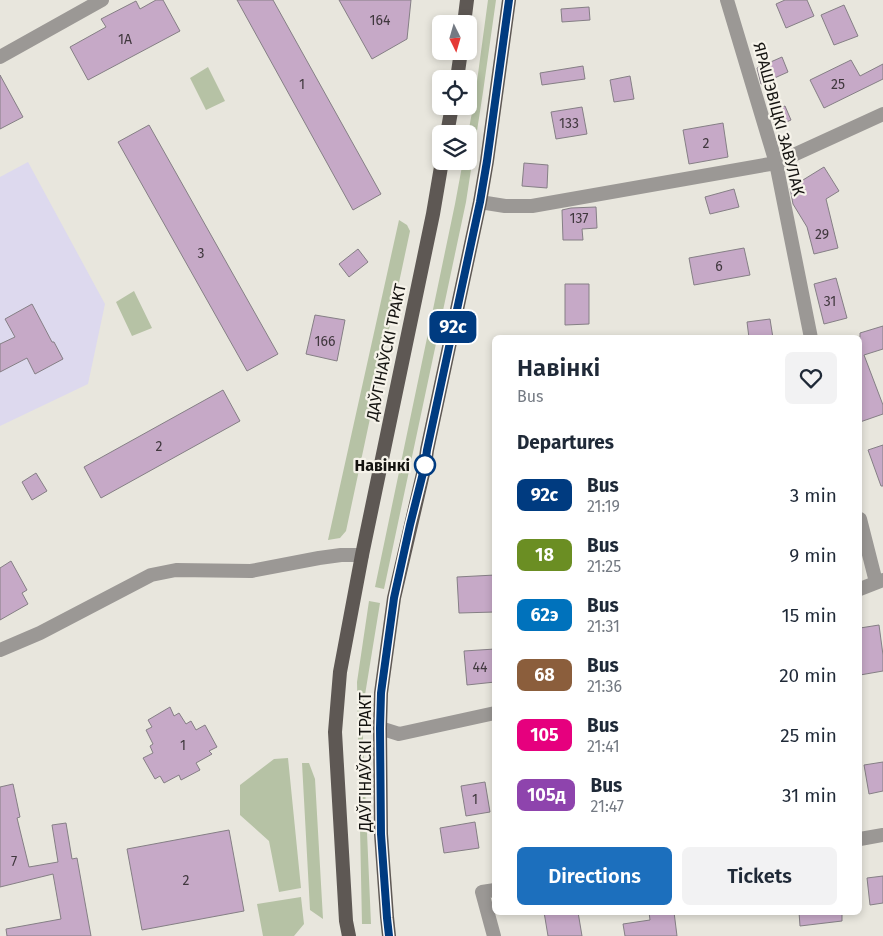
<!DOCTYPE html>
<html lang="en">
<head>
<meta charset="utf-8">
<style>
  :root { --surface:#fff; --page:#f2f2f3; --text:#1f2937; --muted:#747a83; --accent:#1c6fbd }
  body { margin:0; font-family:"Fira Sans",sans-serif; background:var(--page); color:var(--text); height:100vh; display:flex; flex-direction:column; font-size:19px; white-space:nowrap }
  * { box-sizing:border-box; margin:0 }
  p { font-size:16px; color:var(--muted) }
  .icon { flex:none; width:28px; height:28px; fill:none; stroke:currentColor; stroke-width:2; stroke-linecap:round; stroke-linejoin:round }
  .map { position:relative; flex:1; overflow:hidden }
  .drawer { position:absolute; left:492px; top:335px; width:370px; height:580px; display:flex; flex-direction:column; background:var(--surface); border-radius:8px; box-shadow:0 2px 8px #0003 }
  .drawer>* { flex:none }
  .badge { padding:0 10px; border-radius:8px; font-size:18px; line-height:32px }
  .needle { width:32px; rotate:175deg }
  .buttons { position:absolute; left:432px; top:15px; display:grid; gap:10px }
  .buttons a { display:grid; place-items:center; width:45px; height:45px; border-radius:8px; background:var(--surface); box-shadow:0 2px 8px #0003; font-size:25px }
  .map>.badge { position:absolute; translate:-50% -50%; box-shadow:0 0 0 2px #fff }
  h2 { padding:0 25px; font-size:19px; line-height:45px }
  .round { display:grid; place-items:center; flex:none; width:52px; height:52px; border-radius:8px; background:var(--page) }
  .headline { display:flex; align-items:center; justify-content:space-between; height:85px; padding:0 25px }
  h1 { font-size:24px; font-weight:600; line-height:38px }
  .button { display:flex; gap:10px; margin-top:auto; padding:10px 25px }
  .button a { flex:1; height:58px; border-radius:8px; background:var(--accent); color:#fff; font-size:20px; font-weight:600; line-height:58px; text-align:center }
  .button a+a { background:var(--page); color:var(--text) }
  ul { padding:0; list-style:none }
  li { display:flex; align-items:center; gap:15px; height:60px; padding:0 25px }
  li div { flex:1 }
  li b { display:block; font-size:19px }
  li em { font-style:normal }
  li .badge { min-width:55px; font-weight:700; text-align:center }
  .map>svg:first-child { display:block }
  .education { fill:#ddd9ee }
  .green { fill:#b6c2a5 }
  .building { fill:#c6a9c7; stroke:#857f85 }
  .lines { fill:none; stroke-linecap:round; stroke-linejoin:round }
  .minor { stroke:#9b9895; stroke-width:14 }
  .primary { stroke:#5e5854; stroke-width:14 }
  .line-casing { stroke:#fff; stroke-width:11 }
  .line { stroke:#003b80; stroke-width:8 }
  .stop-dot { fill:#fff; stroke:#003b80; stroke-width:2.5 }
  .labels { text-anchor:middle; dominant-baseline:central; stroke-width:4.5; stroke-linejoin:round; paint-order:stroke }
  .number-label { font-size:14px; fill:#40383e }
  .street-label { font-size:16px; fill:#141310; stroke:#f6f3ea }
  .stop-label { font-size:16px; font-weight:bold; fill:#141310; stroke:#f6f3ea; text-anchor:end }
</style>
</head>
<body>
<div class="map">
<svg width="883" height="936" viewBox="0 0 883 936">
  <rect width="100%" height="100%" fill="#e8e6dd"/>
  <path class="education" d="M28,162L105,304L88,384L0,426V177Z"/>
  <path class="green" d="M488,0H496L483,92L466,202L384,589L375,587L455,204L463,161H469L468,134L475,96Z
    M208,67L225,101L206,110L190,78Z
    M399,220L407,225L410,231L346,531L340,538L328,540Z
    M134,291L152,328L132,336L116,302Z
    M369,601L380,603L363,707V741L371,924H362L357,682Z
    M288,758L301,888L279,892L269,841L240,815V785L274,759Z
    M302,763H309L315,779L323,919L310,910Z
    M301,897L304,924L294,936H263L257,904Z"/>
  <path class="building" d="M156,0H163L180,31L88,80L70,47L106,27L101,19L136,1L140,9Z
    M237,0H273L381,194L353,210Z
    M339,0H411L407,39L372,59Z
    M785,0H807L814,16L786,28L776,4Z
    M844,5L858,36L834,45L821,15Z
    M589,7L590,20L562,22L561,9Z
    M782,57L788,72L761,84L757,68Z
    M851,60L860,76L883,64V79L824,108L810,80Z
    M583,66L585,79L542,85L540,73Z
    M0,75L23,117L0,129Z
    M630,76L634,99L614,102L610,80Z
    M785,106L791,120L775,127L770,112Z
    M582,107L587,134L556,139L551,112Z
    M723,123L728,157L689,164L683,130Z
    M149,125L278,354L247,371L118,142Z
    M524,163L548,165L547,188L522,186Z
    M824,167L839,191L826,199L838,248L814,254L807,227L793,204L790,188Z
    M734,189L739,207L710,214L705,197Z
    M596,207L597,228L582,229L583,240H563L562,210L571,208Z
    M744,248L750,275L694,285L689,258Z
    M358,249L368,262L349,277L339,264Z
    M836,278L847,318L824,324L814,284Z
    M565,284H589V324L565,325Z
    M32,304L52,342H54L63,359L35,374L27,358L0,372V344L15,337L5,319Z
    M315,315L345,320L337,361L306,354Z
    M770,319L773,338H749L747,322Z
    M883,326V349L864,355L883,405V414L860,422V333Z
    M223,390L240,421L101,498L84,467Z
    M883,445V486H881L868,450Z
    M36,473L47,491L32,500L22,482Z
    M11,561L27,590L22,593L28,604L0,620V568Z
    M495,575V612L459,613L457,577Z
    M879,625L883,655V671L860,675V628Z
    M495,649V682L467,685L464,651Z
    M170,707L174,716L179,713L186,724L191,721L196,730L205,725L217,747L209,751L212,754L196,763L200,770L181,780L179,775L164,783L160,776L155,779L143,758L153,753L150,746L153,744L146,730L152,727L148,720Z
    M883,762V791L869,794L864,765Z
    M485,782L490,812L466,816L461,786Z
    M13,784L20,817L17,818L29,867L58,862L52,825L66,823L72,859L77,858L91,936H7L6,929L61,919L53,874L0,887V787Z
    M475,822L479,848L444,853L440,828Z
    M229,830L244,911L142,930L127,849Z
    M883,876V903L870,905L867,878Z
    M544,912H578L582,936H548Z
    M649,912H674L677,936H625L623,924L650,920Z
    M799,912H842V921L800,926Z"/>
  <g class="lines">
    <path class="minor" d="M727,0L776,163L811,338
      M0,57L102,0
      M480,202L505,206H532L776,163L883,114
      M860,519L876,582
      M860,589L883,580
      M0,650L40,633L151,575L176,570L251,571L319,558L341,555H362
      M380,728L399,734L495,713
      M860,839L883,835
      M494,936L482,892L495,890"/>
    <path class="primary" d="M464,24L467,0
      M457,79L461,51
      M447,134L452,106
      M349,936L346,921L335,732L340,672L362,555L433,214L442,161
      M389,936L387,917L381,834L380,728L381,693L394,598L425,465L427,450L480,202L487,161L509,0"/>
  </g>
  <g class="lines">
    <g class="line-casing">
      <path id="line" d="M389,936L387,918L381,834L380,728L381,693L394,598L410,525L425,465L427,450L480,202L487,161L509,0"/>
    </g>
    <use href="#line" class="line"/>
  </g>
  <circle class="stop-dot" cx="425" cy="465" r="10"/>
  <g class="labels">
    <g class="number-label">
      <text x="380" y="20">164</text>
      <text x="125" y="39">1А</text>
      <text x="302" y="84">1</text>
      <text x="838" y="84">25</text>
      <text x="569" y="123">133</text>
      <text x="706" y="143">2</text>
      <text x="579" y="218">137</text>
      <text x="822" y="234">29</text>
      <text x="201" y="253">3</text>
      <text x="719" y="266">6</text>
      <text x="830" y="301">31</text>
      <text x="325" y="341">166</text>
      <text x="159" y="446">2</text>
      <text x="480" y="667">44</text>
      <text x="183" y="745">1</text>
      <text x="475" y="799">1</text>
      <text x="14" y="861">7</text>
      <text x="186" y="880">2</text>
    </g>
    <g class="street-label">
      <text transform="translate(779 119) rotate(75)">ЯРАШЭВІЦКІ ЗАВУЛАК</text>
      <text transform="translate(386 352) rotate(-78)">ДАЎГІНАЎСКІ ТРАКТ</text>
      <text transform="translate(365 762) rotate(-90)">ДАЎГІНАЎСКІ ТРАКТ</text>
    </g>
    <g class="stop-label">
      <text x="410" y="465">Навінкі</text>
    </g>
  </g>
</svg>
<div class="buttons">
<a><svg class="needle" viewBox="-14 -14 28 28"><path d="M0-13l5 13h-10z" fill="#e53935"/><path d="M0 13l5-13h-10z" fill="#747a83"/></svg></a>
<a><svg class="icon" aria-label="locate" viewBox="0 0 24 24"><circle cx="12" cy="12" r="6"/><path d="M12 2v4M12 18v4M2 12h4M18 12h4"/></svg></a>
<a><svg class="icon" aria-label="layers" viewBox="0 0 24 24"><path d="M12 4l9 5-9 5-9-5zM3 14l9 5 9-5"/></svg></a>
</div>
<b class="badge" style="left:453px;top:327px;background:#003b80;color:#fff">92с</b>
<section class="drawer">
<div class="headline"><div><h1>Навінкі</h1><p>Bus</p></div><a class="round"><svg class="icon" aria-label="heart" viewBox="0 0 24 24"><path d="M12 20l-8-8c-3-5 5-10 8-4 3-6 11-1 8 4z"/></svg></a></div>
<h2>Departures</h2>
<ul>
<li><span class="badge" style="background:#003b80;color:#fff">92с</span><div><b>Bus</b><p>21:19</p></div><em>3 min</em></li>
<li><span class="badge" style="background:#6b8e23;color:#fff">18</span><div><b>Bus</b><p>21:25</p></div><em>9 min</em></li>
<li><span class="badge" style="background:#0072bc;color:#fff">62э</span><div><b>Bus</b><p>21:31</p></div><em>15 min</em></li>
<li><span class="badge" style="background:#8b5e3c;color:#fff">68</span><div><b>Bus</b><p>21:36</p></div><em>20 min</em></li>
<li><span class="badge" style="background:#e6007e;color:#fff">105</span><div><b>Bus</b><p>21:41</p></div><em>25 min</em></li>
<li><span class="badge" style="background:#8e44ad;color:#fff">105д</span><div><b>Bus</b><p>21:47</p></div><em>31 min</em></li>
</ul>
<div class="button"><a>Directions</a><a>Tickets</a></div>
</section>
</div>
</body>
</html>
